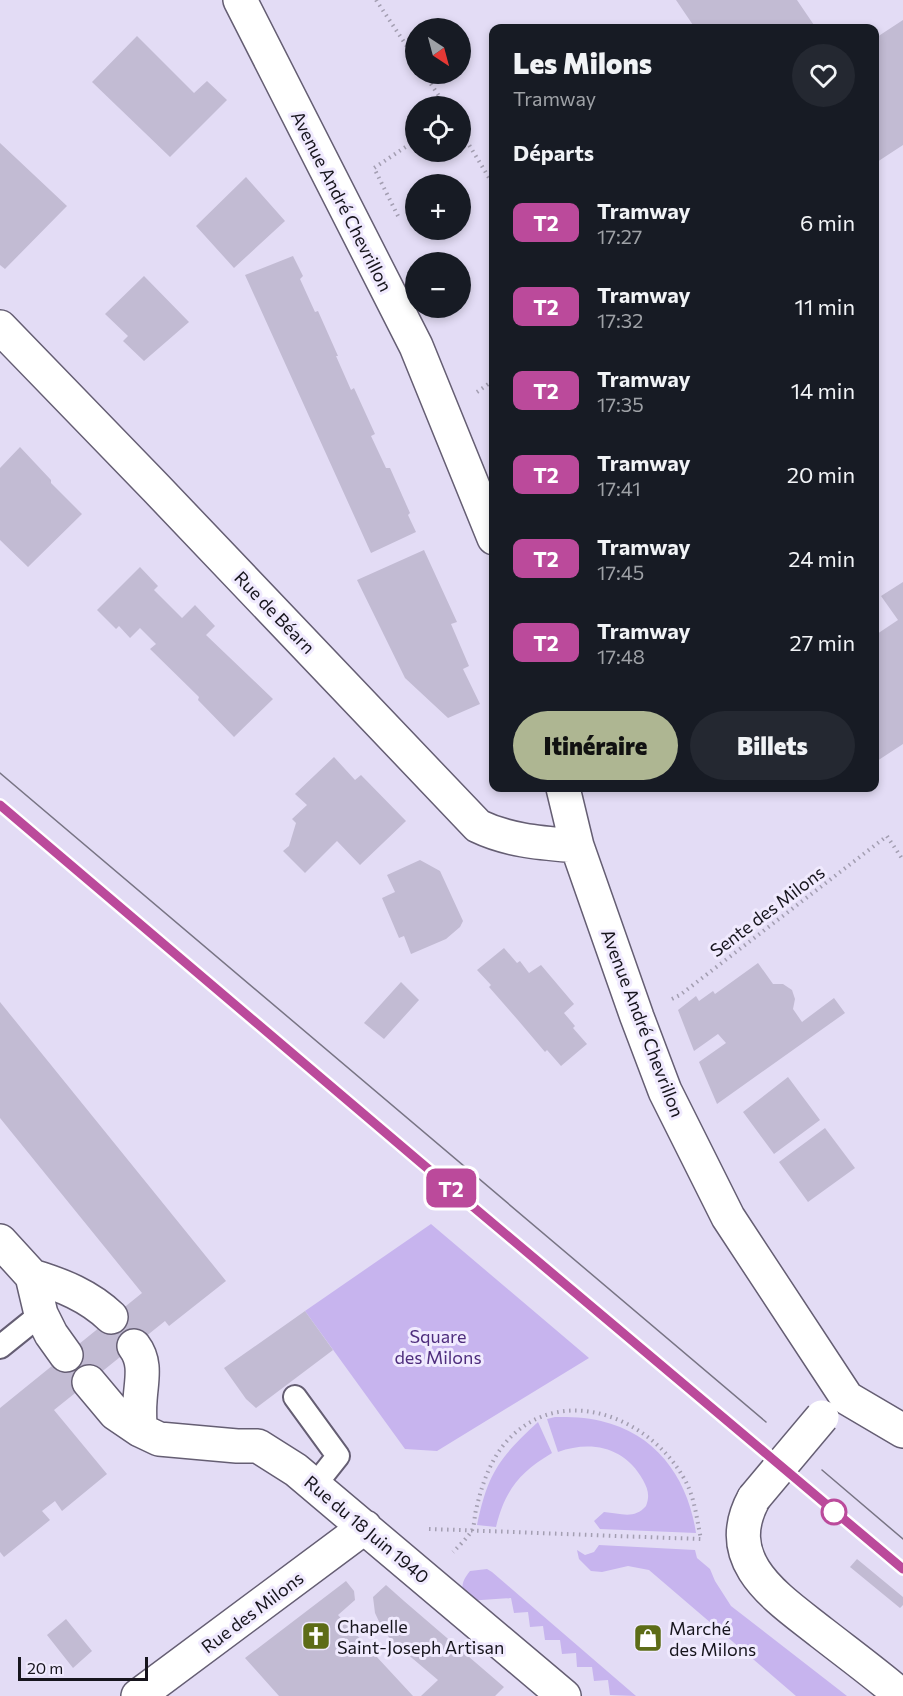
<!DOCTYPE html>
<html lang="fr">
<head>
<meta charset="utf-8">
<style>
  :root { --surface:#171b24; --page:#242831; --text:#f1f3f6; --muted:#9ea1a6; --accent:#aeb692 }
  body { margin:0; font-family:Commissioner,sans-serif; background:var(--page); color:var(--text); height:100vh; display:flex; flex-direction:column; font-size:22px; white-space:nowrap }
  * { box-sizing:border-box; margin:0 }
  p { font-size:20px; color:var(--muted) }
  .icon { flex:none; width:33px; height:33px; fill:none; stroke:currentColor; stroke-width:2; stroke-linecap:round; stroke-linejoin:round }
  .map { position:relative; flex:1; overflow:hidden }
  .side { position:absolute; left:489px; top:24px; width:390px; height:768px; display:flex; flex-direction:column; background:var(--surface); border-radius:12px; box-shadow:0 3px 9px #0003 }
  .side>* { flex:none }
  .badge { padding:0 12px; border-radius:9px; font-size:21px; line-height:39px }
  .needle { width:39px; rotate:144deg }
  .fabs { position:absolute; left:405px; top:18px; display:grid; gap:12px }
  .fabs a { display:grid; place-items:center; width:66px; height:66px; border-radius:50%; background:var(--surface); box-shadow:0 3px 9px #0003; font-size:30px }
  .scale { position:absolute; left:18px; bottom:15px; width:130px; box-sizing:border-box; padding-left:6px; border:3px solid #17151d; border-top:0; font-size:16px; line-height:21px; white-space:nowrap; color:#17151d; -webkit-text-stroke:4px #f0eafe; paint-order:stroke }
  .map>.badge { position:absolute; translate:-50% -50%; box-shadow:0 0 0 3px #fff }
  h2 { padding:0 24px; font-size:22px; line-height:54px }
  .round { display:grid; place-items:center; flex:none; width:63px; height:63px; border-radius:32px; background:var(--page) }
  .headline { display:flex; align-items:center; justify-content:space-between; height:102px; padding:0 24px }
  h1 { font-size:28px; font-weight:800; line-height:45px }
  .primary-button { display:flex; gap:12px; margin-top:auto; padding:12px 24px }
  .primary-button a { flex:1; height:69px; border-radius:36px; background:var(--accent); color:#111; font-size:24px; font-weight:800; line-height:69px; text-align:center }
  .primary-button a+a { background:var(--page); color:var(--text) }
  ul { padding:0; list-style:none }
  li { display:flex; align-items:center; gap:18px; height:84px; padding:0 24px }
  li div { flex:1 }
  li b { display:block; font-size:22px }
  li em { font-style:normal }
  li .badge { min-width:66px; font-weight:700; text-align:center }
  .map>svg:first-child { display:block }
  .green { fill:#c7b4ee }
  .building { fill:#c2bbd3 }
  .lines { fill:none; stroke-linecap:round; stroke-linejoin:round }
  .lane-casing { stroke:#655e73; stroke-width:26 }
  .street-casing { stroke:#655e73; stroke-width:36 }
  .path { stroke:#a39eb1; stroke-width:4; stroke-dasharray:1.5 4.5; stroke-linecap:butt }
  .lane { stroke:#fff; stroke-width:22 }
  .street { stroke:#fff; stroke-width:33 }
  .tram { stroke:#787484; stroke-width:1.5 }
  .street-bridge-casing { stroke:#655e73; stroke-width:36; stroke-linecap:butt }
  .street-bridge { stroke:#fff; stroke-width:33 }
  .line-casing { stroke:#fff; stroke-width:14 }
  .line { stroke:#bb4a9b; stroke-width:9 }
  .stop-dot { fill:#fff; stroke:#bb4a9b; stroke-width:3 }
  .labels { text-anchor:middle; dominant-baseline:central; stroke-width:6; stroke-linejoin:round; paint-order:stroke }
  .street-label { font-size:18px; fill:#17151d; stroke:#f0eafe }
  .park-label { font-size:18px; fill:#4e2d7d; stroke:#f0eafe }
  .poi-label { font-size:18px; fill:#17151d; stroke:#f0eafe; text-anchor:start }
</style>
</head>
<body>
<div class="map">
<svg width="903" height="1696" viewBox="0 0 903 1696">
  <rect width="100%" height="100%" fill="#e3dcf5"/>
  <path class="green" d="M431,1224L589,1358L437,1451L405,1449L305,1311Z
    M555,1417C570,1417 586,1417 601,1421C657,1434 688,1479 696,1533L600,1529L594,1521L604,1512C620,1513 634,1520 646,1506C650,1496 648,1489 643,1480C625,1447 591,1440 558,1452L547,1419Z
    M538,1422L552,1453C520,1472 505,1490 496,1527L477,1525C488,1473 499,1458 538,1422Z
    M599,1545L695,1550L697,1558L710,1569L715,1581L731,1606L847,1696H796L649,1570L628,1566L602,1572L591,1571L579,1559L577,1550L585,1555L594,1552Z
    M487,1569L492,1572L636,1696L610,1695L608,1680L594,1681L592,1667H577L576,1653L562,1654L560,1640H545L543,1626L530,1627L528,1612L514,1613L511,1598L467,1601C460,1589 461,1582 470,1571Z"/>
  <path class="building" d="M676,0H797L816,28H695Z
    M903,20V145L874,164V39Z
    M137,36L194,93L207,81L227,100L170,157L92,82Z
    M0,143L67,206L5,269L0,265Z
    M246,177L285,221L234,268L196,226Z
    M293,256L303,276L300,279L315,312L318,311L338,356H336L351,390L354,388L375,434L371,436L386,468H390L410,513L408,515L416,532L371,553L245,275Z
    M144,276L189,322L144,361L123,341L128,336L105,314Z
    M20,447L51,480V483L82,514L28,567L0,540V468Z
    M424,550L457,622L451,624L469,666L463,669L480,704L448,718L405,678L357,580Z
    M140,567L158,586L154,590L182,618L195,605L215,626L206,635L273,699L234,737L198,700L199,697L150,649L156,644L140,628L130,638L119,626L116,629L97,610Z
    M903,582V744L874,763V636L898,620L881,596Z
    M334,757L355,780L361,775L406,821L360,865L337,841L305,873L283,851L289,846L296,823L292,819L307,805L295,794Z
    M420,860L440,871L463,921L460,927L446,939L411,954L404,936L399,938L382,898L395,892L387,875Z
    M504,948L517,963L520,961L529,973L541,965L574,1004L564,1013L575,1026L573,1028L587,1044L561,1066L547,1050L545,1052L517,1019L489,987L491,985L477,970Z
    M758,963L773,984H783L792,990L795,999L793,1009L802,1022L834,998L845,1013L717,1104L699,1062L726,1043L718,1034L694,1051L678,1010L696,996L699,1001L713,991L715,994Z
    M401,982L419,1000L384,1039L364,1023Z
    M0,1002L226,1281L169,1326L165,1321L54,1410L107,1474L62,1511L55,1501L42,1511L50,1520L4,1557L0,1552V1408L142,1293L0,1118Z
    M788,1077L820,1120L774,1154L743,1112Z
    M825,1128L855,1168L808,1202L779,1162Z
    M305,1311L333,1350L256,1408L246,1399L224,1368Z
    M857,1559L903,1597V1605L900,1608L850,1567Z
    M346,1581L354,1591L355,1600L338,1615L413,1696H279L245,1658Z
    M386,1585L404,1601L504,1687L495,1696H421L438,1680L393,1642L383,1630L375,1613L373,1597Z
    M66,1619L92,1651L73,1668L47,1635Z"/>
  <g class="lines">
    <g class="lane-casing">
      <path id="lane" d="M0,1347L41,1314
        M295,1397L338,1456L315,1485"/>
    </g>
    <g class="street-casing">
      <path id="street" d="M240,0L416,346L494,538
        M0,327L156,488L478,826C509,841 543,843 577,846
        M563,788L577,846L637,1017L665,1091L728,1217L847,1398L903,1431
        M0,1241L32,1276L41,1314L51,1334L66,1355
        M32,1276C62,1285 89,1296 111,1317
        M134,1346C147,1363 141,1381 140,1401C139,1411 140,1421 140,1430
        M89,1382L115,1413L140,1430L159,1439L237,1446H258L296,1470L564,1696
        M754,1498C719,1562 778,1598 822,1633C849,1654 876,1674 902,1696
        M138,1696L365,1527"/>
    </g>
    <path class="path" d="M376,0L416,60
      M424,74L446,106
      M460,130L494,186
      M398,216L374,168L416,140
      M477,392L494,380
      M672,999L680,995L887,836L903,860
      M429,1529C520,1532 610,1536 701,1539C697,1521 695,1499 686,1482C651,1415 555,1379 502,1447C488,1466 481,1488 476,1510C474,1517 475,1526 471,1532C466,1539 459,1546 453,1552"/>
    <use href="#lane" class="lane"/>
    <use href="#street" class="street"/>
    <path class="tram" d="M0,773L766,1422
      M0,805L752,1442
      M822,1470L903,1539
      M807,1489L903,1569"/>
    <g class="street-bridge-casing">
      <path id="street-bridge" d="M754,1498L822,1417"/>
    </g>
    <use href="#street-bridge" class="street-bridge"/>
  </g>
  <g class="lines">
    <g class="line-casing">
      <path id="line" d="M0,805L420,1162L903,1569"/>
    </g>
    <use href="#line" class="line"/>
  </g>
  <defs>
    <g id="church-square" transform="scale(1.5)"><rect x="-9" y="-9" width="18" height="18" rx="4" fill="#5d6c17" stroke="#f0eafe"/><path d="M-1.2-6h2.4v3.5h3.3v2.4h-3.3V6h-2.4V-.1h-3.3v-2.4h3.3Z" fill="#fff"/></g>
    <g id="shop-square" transform="scale(1.5)"><rect x="-9" y="-9" width="18" height="18" rx="4" fill="#5d6c17" stroke="#f0eafe"/><path d="M-5-2.5h2.3a2.7 3.5 0 0 1 5.4 0H5L5.5 6h-11ZM-1.5-2.5h3a1.5 2.3 0 0 0-3 0Z" fill="#fff"/></g>
  </defs>
  <g fill-rule="evenodd">
    <use href="#church-square" x="316" y="1636"/>
    <use href="#shop-square" x="648" y="1638"/>
  </g>
  <circle class="stop-dot" cx="834" cy="1512" r="12"/>
  <g class="labels">
    <g class="street-label">
      <text transform="translate(342 201) rotate(63)">Avenue André Chevrillon</text>
      <text transform="translate(275 612) rotate(46)">Rue de Béarn</text>
      <text transform="translate(767 911) rotate(-37)">Sente des Milons</text>
      <text transform="translate(643 1023) rotate(69)">Avenue André Chevrillon</text>
      <text transform="translate(367 1529) rotate(40)">Rue du 18 Juin 1940</text>
      <text transform="translate(252 1612) rotate(-37)">Rue des Milons</text>
    </g>
    <g class="park-label">
      <text x="438" y="1336">Square<tspan x="438" dy="21">des Milons</tspan></text>
    </g>
    <g class="poi-label">
      <text x="337" y="1626">Chapelle<tspan x="337" dy="21">Saint-Joseph Artisan</tspan></text>
      <text x="669" y="1628">Marché<tspan x="669" dy="21">des Milons</tspan></text>
    </g>
  </g>
</svg>
<div class="fabs">
<a><svg class="needle" viewBox="-14 -14 28 28"><path d="M0-13l5 13h-10z" fill="#e53935"/><path d="M0 13l5-13h-10z" fill="#9ea1a6"/></svg></a>
<a><svg class="icon" aria-label="locate" viewBox="0 0 24 24"><circle cx="12" cy="12" r="6"/><path d="M12 2v4M12 18v4M2 12h4M18 12h4"/></svg></a>
<a>+</a>
<a>−</a>
</div>
<div class="scale">20 m</div>
<b class="badge" style="left:451px;top:1188px;background:#bb4a9b;color:#fff">T2</b>
<section class="side">
<div class="headline"><div><h1>Les Milons</h1><p>Tramway</p></div><a class="round"><svg class="icon" aria-label="heart" viewBox="0 0 24 24"><path d="M12 20l-8-8c-3-5 5-10 8-4 3-6 11-1 8 4z"/></svg></a></div>
<h2>Départs</h2>
<ul>
<li><span class="badge" style="background:#bb4a9b;color:#fff">T2</span><div><b>Tramway</b><p>17:27</p></div><em>6 min</em></li>
<li><span class="badge" style="background:#bb4a9b;color:#fff">T2</span><div><b>Tramway</b><p>17:32</p></div><em>11 min</em></li>
<li><span class="badge" style="background:#bb4a9b;color:#fff">T2</span><div><b>Tramway</b><p>17:35</p></div><em>14 min</em></li>
<li><span class="badge" style="background:#bb4a9b;color:#fff">T2</span><div><b>Tramway</b><p>17:41</p></div><em>20 min</em></li>
<li><span class="badge" style="background:#bb4a9b;color:#fff">T2</span><div><b>Tramway</b><p>17:45</p></div><em>24 min</em></li>
<li><span class="badge" style="background:#bb4a9b;color:#fff">T2</span><div><b>Tramway</b><p>17:48</p></div><em>27 min</em></li>
</ul>
<div class="primary-button"><a>Itinéraire</a><a>Billets</a></div>
</section>
</div>
</body>
</html>
